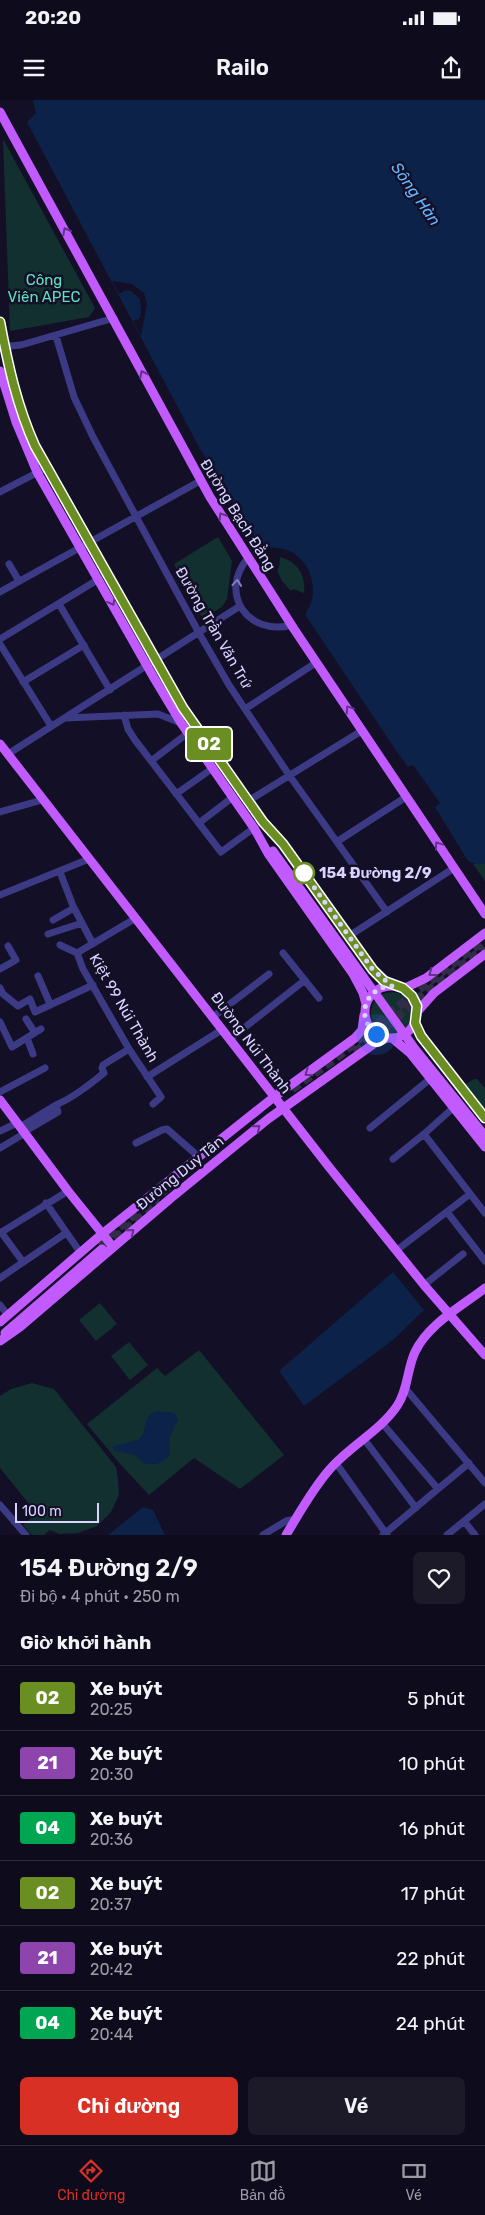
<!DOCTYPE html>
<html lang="vi">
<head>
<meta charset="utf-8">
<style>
  :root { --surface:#0e0b1c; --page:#1c1929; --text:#f1f3f6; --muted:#9b9ba3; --line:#2e2b3b; --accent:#d93025 }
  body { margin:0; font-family:Rubik,sans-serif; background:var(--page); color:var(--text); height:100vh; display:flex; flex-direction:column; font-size:19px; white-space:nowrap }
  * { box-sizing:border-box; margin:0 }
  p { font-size:16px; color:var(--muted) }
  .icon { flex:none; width:28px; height:28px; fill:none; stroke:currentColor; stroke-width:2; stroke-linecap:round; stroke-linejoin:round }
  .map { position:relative; height:1435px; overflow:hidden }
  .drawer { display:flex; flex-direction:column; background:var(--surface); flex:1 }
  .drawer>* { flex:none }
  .badge { padding:0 10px; border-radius:4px; font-size:18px; line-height:32px }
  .scale { position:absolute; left:15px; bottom:12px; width:84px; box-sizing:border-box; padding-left:5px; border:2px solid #d9d4ff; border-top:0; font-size:14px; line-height:18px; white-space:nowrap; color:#d9d4ff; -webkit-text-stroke:4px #130f26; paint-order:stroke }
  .you { position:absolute; width:25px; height:25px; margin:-12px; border:4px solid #fff; border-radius:50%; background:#1a73e8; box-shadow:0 0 0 8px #1a73e833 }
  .map>.badge { position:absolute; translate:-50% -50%; box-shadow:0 0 0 2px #fff }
  h2 { padding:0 20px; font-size:19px; line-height:45px }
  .round { display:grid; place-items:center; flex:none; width:52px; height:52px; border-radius:8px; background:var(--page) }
  .head { display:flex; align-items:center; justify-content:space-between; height:85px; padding:0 20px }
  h1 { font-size:24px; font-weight:600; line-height:38px }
  .primary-button { display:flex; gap:10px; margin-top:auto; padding:10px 20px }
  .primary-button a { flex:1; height:58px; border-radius:8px; background:var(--accent); color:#fff; font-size:20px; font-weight:600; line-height:58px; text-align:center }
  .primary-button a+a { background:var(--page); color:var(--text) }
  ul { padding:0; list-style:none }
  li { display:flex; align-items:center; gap:15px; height:65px; padding:0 20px; border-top:1px solid var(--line) }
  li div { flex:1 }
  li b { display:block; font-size:19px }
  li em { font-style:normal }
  li .badge { min-width:55px; font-weight:700; text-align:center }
  .status { display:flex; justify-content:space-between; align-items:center; height:35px; padding:0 25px; background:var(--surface); direction:ltr }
  .status svg { height:14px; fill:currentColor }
  header { display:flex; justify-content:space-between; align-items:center; height:65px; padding:0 20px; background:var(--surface); font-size:22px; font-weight:600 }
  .tab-bar { display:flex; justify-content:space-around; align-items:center; height:70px; border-top:1px solid var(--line); background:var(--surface); font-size:14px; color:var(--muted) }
  .tab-bar a { display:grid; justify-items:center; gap:2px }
  .tab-bar .selected { color:var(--accent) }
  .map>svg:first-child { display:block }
  .green { fill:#12302f }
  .water { fill:#0c2248 }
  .pier { fill:#130f26 }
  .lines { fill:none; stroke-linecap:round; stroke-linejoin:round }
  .major-tunnel { stroke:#312d47; stroke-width:9; stroke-dasharray:9 4.5; stroke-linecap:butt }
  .minor { stroke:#3d3a85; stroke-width:7 }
  .major { stroke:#c25bff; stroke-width:9 }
  .major-bridge { stroke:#c25bff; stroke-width:9 }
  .oneway { stroke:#623188 }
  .oneway2 { stroke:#837fbc }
  .line-casing { stroke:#fff; stroke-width:11 }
  .line { stroke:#6b8e23; stroke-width:8 }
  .walk { stroke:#d9d4ff; stroke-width:5; stroke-dasharray:0 9 }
  .stop-dot { fill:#fff; stroke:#6b8e23; stroke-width:2.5 }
  .labels { text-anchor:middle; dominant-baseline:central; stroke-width:5; stroke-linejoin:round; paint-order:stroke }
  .park-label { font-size:15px; fill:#5fe0c0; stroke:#130f26 }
  .street-label { font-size:15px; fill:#d9d4ff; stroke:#130f26 }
  .stop-label { font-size:15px; font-weight:bold; fill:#d9d4ff; stroke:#130f26; text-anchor:start }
  .water-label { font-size:16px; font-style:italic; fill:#62b6ff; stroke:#130f26 }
</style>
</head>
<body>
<div class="status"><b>20:20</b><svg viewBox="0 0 49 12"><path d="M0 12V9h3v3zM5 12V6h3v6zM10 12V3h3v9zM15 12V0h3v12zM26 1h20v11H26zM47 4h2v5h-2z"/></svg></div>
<header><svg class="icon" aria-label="menu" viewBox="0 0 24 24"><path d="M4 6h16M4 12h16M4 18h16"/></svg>Railo<svg class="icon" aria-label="share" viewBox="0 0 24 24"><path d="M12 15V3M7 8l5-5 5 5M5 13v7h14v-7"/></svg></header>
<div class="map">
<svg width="485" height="1435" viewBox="0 0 485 1435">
  <rect width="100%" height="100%" fill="#130f26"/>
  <path class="green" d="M3,39L95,208L89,217L10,231Z
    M218,437L232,461L227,499L222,507L205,517L201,516L174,464Z
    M280,457C298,462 306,475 304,493L293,489L291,491L282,481L277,470L279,468Z
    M485,763V781L473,764Z
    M371 913a21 21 0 1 1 42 0a21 21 0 1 1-42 0Z
    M474,979H477L485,988V1010L465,985Z
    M100,1203L117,1224L96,1241L79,1220Z
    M129,1242L148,1265L130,1280L111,1256Z
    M199,1250L284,1355L240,1389L194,1358L149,1395L121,1365L87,1324L157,1268L165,1276Z
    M32,1283L54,1289L116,1367L118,1379L119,1395L111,1412L97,1426L78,1433L59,1434L50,1430L44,1435H32L23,1425L36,1414L38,1415L0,1368V1296L11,1289Z"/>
  <path class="water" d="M33,0H485V763L479,765L468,761L435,707L440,703L413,665L408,667L395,649L306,516C306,511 308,510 310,506C318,484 309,459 287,450C277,446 268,450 258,442L224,391L193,336L27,22L36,13Z
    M393,1172L424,1210L393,1240L304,1306L279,1271Z
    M158,1311L174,1313L178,1319L169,1339L170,1353L168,1357L164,1361L156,1364H144L135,1355L115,1351L112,1347L140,1339C148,1329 142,1314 158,1311Z
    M143,1407L153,1410L165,1435H108Z"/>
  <path class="pier" d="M112,181L132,184L144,193L147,204L141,236L133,221L139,219L141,213L140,199L131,191L126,190L119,194Z"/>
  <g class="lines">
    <path class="major-tunnel" d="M355,953L423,895L485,848
      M292,989L336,958L418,890L485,839
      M98,1144L174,1082
      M104,1147L160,1102"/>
    <path class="minor" d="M56,236L74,297L93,337L199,533L229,585L289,675L387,812
      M0,247L21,245L114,218
      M0,392L46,368
      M248,458C218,493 248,537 292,525
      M9,464L19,481
      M0,492L200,381
      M59,504L110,590
      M0,539L99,479
      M0,544L51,626
      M23,582L84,545
      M245,609L317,562
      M124,615L128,629L135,640L221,752L254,728
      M66,618L158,614L181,623
      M8,654L240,506
      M151,661L188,633
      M176,694L213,668
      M248,701L363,630
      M0,712L42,700
      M199,723L233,697
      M338,741L406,697
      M60,772L73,806L93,844
      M0,795L89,759
      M53,820L74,808
      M48,834L82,823
      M349,836L454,768
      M60,845L77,853
      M77,853L83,869L129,949L161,997L153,1004
      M77,853L136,818
      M283,853L319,898
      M0,869L16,860L8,846
      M38,876L50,904
      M0,888L3,894L18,906L30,899L35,912L93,885
      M213,917L269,874
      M26,919L35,933
      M0,922L12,947L41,929
      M27,938L33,954
      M230,939L305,880
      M147,977L223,929
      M0,992L45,968
      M453,1008L424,1034L485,1113
      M20,1027L56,1005
      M370,1028L430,979
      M0,1031L17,1023
      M24,1032L58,1012L56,1005C74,997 89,985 104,973L102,968L103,965L129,949
      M136,1043L162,1030L167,1029L199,1057
      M0,1048L25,1033
      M393,1059L424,1034
      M46,1103L80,1152
      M447,1112L485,1161
      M1,1132L23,1162
      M0,1133L68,1091
      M397,1150L470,1094
      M0,1178L66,1133
      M424,1185L463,1154
      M0,1205L7,1214
      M405,1288L485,1383
      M382,1323L438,1389
      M364,1339L416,1408
      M336,1363L387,1435
      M0,1405L26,1435
      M464,1421L475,1435
      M263,1435L286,1421L296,1419
      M383,1435L469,1363
      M447,1435L485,1404"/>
    <path class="major" d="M0,12L210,397L294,529L485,814
      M0,222C8,265 17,306 35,346L183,608L263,722L283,744L373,870L392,886
      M0,271L16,322L37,372L154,578L181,623L254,728L269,755L353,874L363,893L366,904
      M0,644L329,1067L424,1185L485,1255
      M365 912a26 26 0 1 1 52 0a26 26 0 1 1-52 0Z
      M403,889L426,878L485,833
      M417,912L434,893L485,854
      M415,923L426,943L485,1018
      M392,938L410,953L485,1047
      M0,1000L68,1091L113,1147
      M0,1222L102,1134L274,997L355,938L362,930L364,915
      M5,1233L102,1149
      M0,1241L20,1227L171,1098L268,1019L375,943L387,938
      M286,1435C300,1412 313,1388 330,1369C350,1346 380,1331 397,1306C408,1290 407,1269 415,1252C428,1224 462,1206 485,1188"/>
    <path class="major-bridge" d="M273,751L415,949L485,1036"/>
  </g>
  <defs><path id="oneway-chevron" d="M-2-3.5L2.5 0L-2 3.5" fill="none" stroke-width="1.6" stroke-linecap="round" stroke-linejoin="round" transform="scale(1.25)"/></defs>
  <g class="oneway">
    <use href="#oneway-chevron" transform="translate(66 131) rotate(-118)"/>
    <use href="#oneway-chevron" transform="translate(143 274) rotate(-117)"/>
    <use href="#oneway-chevron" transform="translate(222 416) rotate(-122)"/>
    <use href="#oneway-chevron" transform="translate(112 502) rotate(61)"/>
    <use href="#oneway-chevron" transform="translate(349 609) rotate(-124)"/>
    <use href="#oneway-chevron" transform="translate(438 745) rotate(-124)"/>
    <use href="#oneway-chevron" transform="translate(432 873) rotate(143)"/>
    <use href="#oneway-chevron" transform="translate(308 973) rotate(146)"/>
    <use href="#oneway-chevron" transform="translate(257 1028) rotate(-39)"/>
    <use href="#oneway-chevron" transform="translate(131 1132) rotate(-40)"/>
  </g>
  <use class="oneway2" href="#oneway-chevron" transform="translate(237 483) rotate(-85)"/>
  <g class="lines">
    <g class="line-casing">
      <path id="line" d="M0,222C8,265 17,306 35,346L183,608L263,722L283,744L373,870L384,881L403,888L412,896L417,906L415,923L421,936L485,1018"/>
    </g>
    <use href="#line" class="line"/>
    <path class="walk" d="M304,773L373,870L392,886C365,887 355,917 376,934"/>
  </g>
  <circle class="stop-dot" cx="304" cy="773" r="10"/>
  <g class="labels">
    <g class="park-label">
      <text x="44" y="180">Công<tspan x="44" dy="17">Viên APEC</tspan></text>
    </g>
    <g class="street-label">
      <text transform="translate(238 415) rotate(58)">Đường Bạch Đằng</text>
      <text transform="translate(214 528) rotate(60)">Đường Trần Văn Trứ</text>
      <text transform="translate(124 908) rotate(60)">Kiệt 99 Núi Thành</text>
      <text transform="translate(251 943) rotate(53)">Đường Núi Thành</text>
      <text transform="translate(180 1073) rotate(-39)">Đường Duy Tân</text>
    </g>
    <g class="stop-label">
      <text x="319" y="773">154 Đường 2/9</text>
    </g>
    <g class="water-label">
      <text transform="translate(416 94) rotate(55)">Sông Hàn</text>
    </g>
  </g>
</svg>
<div class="scale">100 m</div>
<div class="you" style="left:376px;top:934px"></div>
<b class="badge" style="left:209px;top:644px;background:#6b8e23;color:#fff">02</b>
</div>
<section class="drawer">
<div class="head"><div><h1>154 Đường 2/9</h1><p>Đi bộ · 4 phút · 250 m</p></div><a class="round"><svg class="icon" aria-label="heart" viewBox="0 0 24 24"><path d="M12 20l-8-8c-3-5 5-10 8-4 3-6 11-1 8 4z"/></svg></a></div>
<h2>Giờ khởi hành</h2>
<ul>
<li><span class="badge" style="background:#6b8e23;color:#fff">02</span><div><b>Xe buýt</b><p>20:25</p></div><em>5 phút</em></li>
<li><span class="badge" style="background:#8e44ad;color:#fff">21</span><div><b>Xe buýt</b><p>20:30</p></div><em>10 phút</em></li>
<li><span class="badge" style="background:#00a651;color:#fff">04</span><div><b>Xe buýt</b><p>20:36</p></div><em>16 phút</em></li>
<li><span class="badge" style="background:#6b8e23;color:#fff">02</span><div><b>Xe buýt</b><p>20:37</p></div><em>17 phút</em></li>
<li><span class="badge" style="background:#8e44ad;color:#fff">21</span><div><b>Xe buýt</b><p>20:42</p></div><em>22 phút</em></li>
<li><span class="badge" style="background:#00a651;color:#fff">04</span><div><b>Xe buýt</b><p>20:44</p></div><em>24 phút</em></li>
</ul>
<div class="primary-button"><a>Chỉ đường</a><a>Vé</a></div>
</section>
<nav class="tab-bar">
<a class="selected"><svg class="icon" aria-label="directions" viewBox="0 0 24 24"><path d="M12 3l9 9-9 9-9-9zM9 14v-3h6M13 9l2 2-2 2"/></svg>Chỉ đường</a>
<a><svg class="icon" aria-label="map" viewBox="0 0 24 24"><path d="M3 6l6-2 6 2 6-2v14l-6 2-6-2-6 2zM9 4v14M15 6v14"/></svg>Bản đồ</a>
<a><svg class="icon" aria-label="tickets" viewBox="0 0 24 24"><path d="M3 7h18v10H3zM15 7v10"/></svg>Vé</a>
</nav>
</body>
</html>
